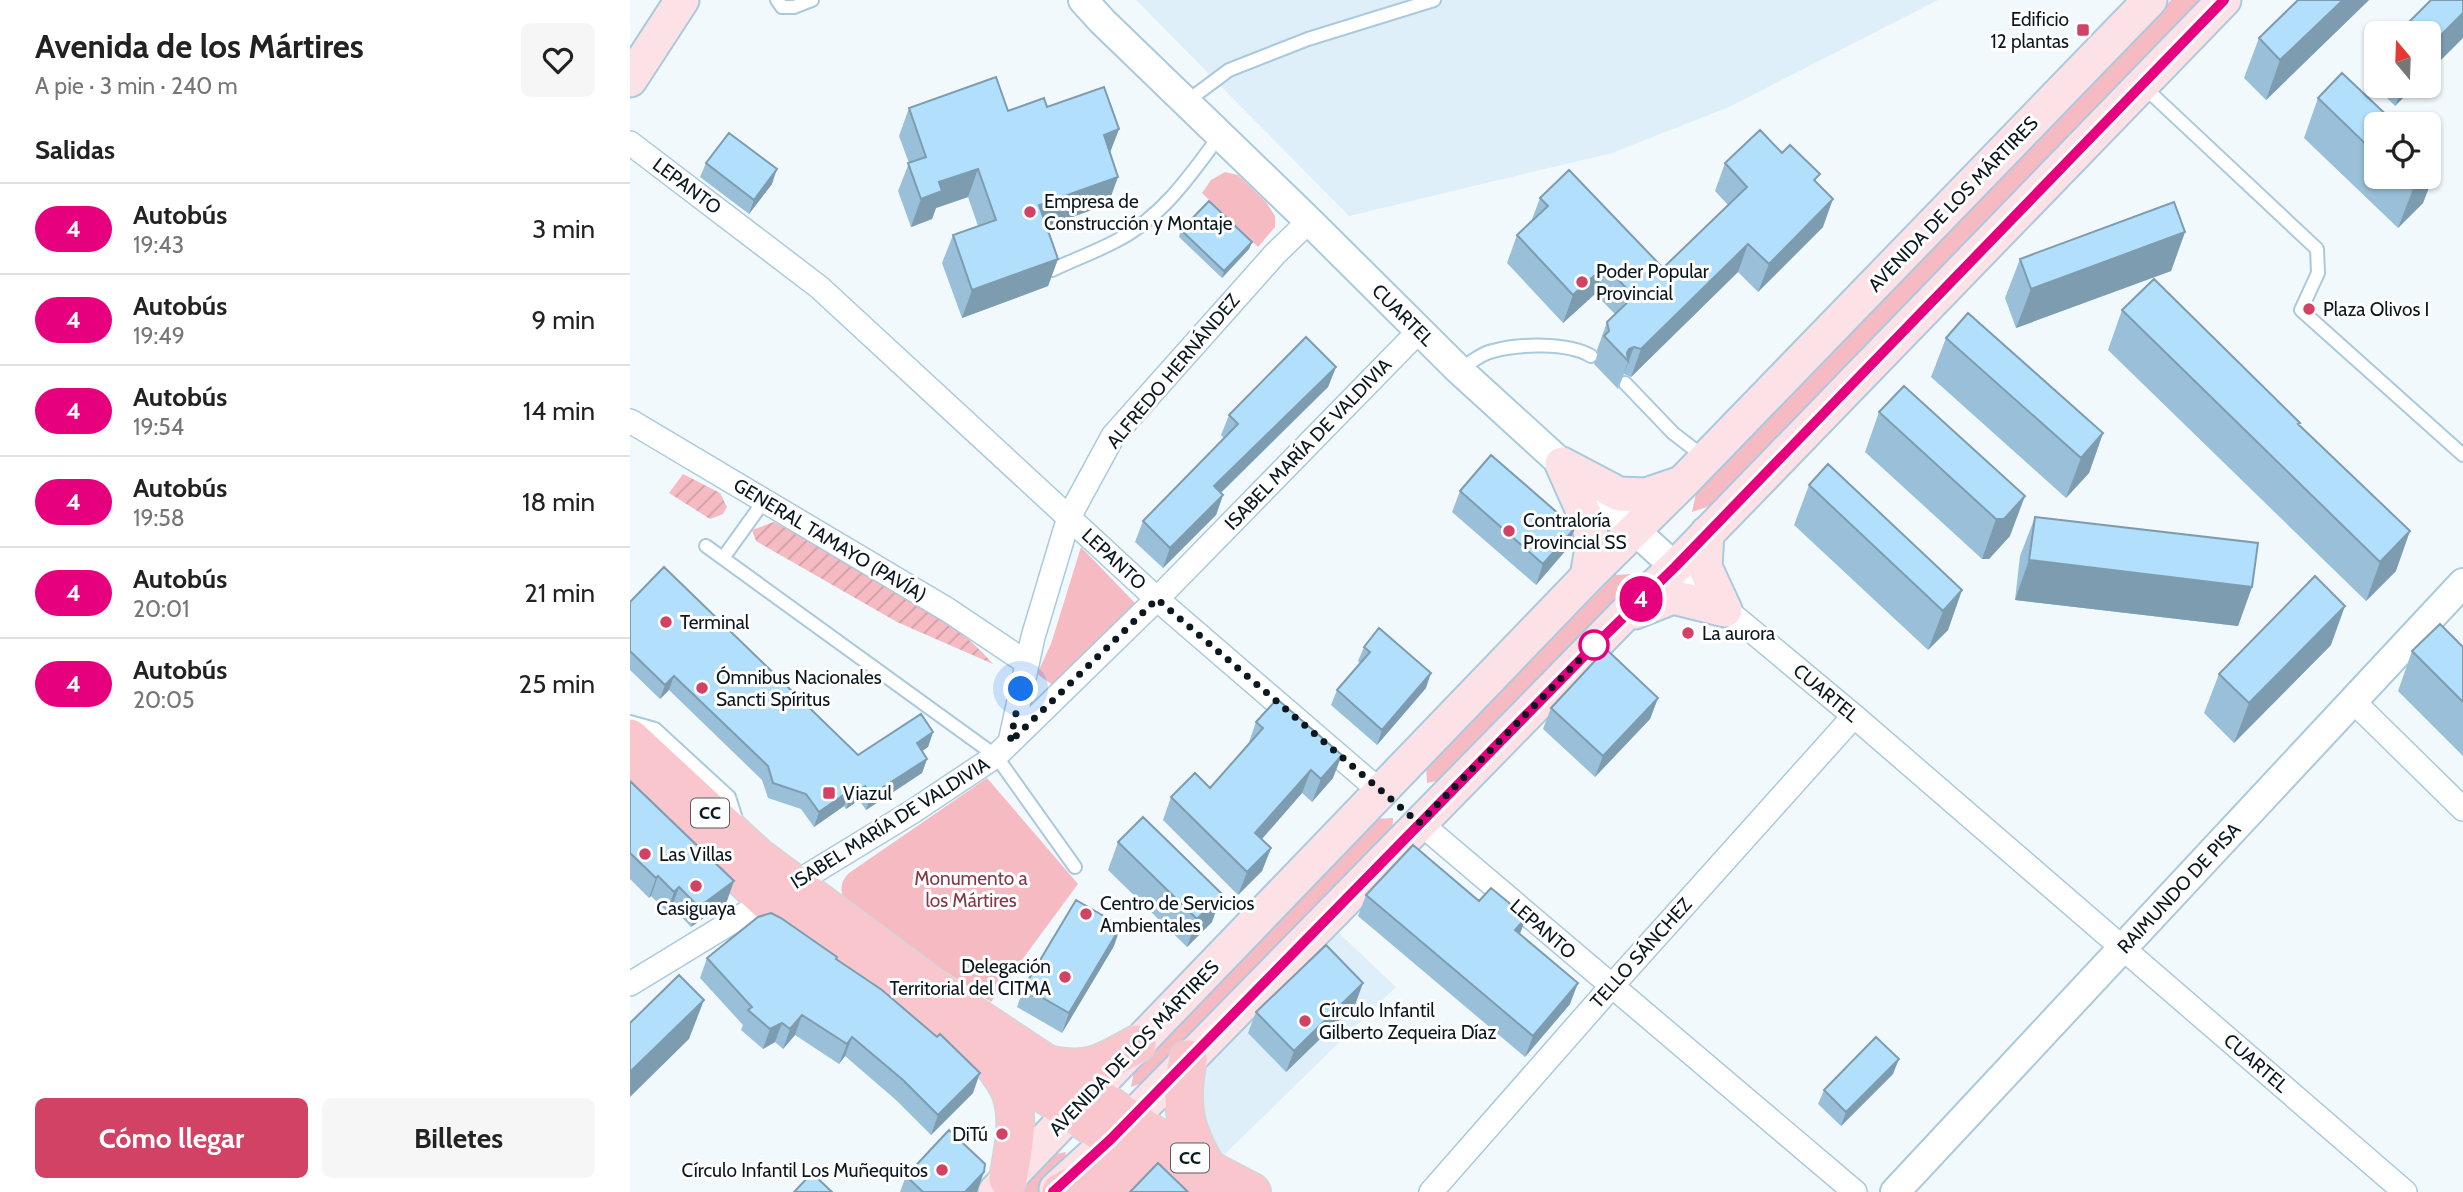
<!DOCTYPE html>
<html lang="es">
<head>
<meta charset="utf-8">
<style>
  :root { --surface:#fff; --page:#f6f6f6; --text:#222; --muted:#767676; --line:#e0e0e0; --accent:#d24265 }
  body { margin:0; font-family:Cabin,sans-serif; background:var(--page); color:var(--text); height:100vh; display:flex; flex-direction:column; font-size:26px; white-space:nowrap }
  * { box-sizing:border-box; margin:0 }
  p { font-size:23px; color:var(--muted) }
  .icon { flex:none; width:38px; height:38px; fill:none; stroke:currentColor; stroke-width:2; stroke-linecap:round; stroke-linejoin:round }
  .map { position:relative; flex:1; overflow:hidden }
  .panel { display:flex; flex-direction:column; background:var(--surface); width:630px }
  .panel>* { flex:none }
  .badge { padding:0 14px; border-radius:23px; font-size:24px; line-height:46px }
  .needle { width:46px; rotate:341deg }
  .fabs { position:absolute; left:1734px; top:21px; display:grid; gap:14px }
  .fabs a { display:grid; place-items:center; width:77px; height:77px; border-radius:10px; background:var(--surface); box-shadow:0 2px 5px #0004; font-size:35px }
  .you { position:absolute; width:35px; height:35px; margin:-18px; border:5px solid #fff; border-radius:50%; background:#1a73e8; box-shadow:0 0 0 10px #1a73e833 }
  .map>.badge { position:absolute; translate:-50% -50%; box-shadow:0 0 0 4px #fff }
  h2 { padding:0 35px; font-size:26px; line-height:63px }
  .round { display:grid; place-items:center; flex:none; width:74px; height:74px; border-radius:10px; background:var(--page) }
  .headline { display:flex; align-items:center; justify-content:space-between; height:119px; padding:0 35px }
  h1 { font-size:33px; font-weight:700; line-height:52px }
  .button { display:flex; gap:14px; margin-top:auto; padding:14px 35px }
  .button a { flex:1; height:80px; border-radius:10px; background:var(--accent); color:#fff; font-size:28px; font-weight:700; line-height:80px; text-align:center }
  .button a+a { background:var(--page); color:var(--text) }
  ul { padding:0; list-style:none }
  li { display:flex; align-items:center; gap:21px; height:91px; padding:0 35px; border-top:2px solid var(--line) }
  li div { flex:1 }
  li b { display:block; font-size:26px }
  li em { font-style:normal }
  li .badge { min-width:77px; font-weight:700; text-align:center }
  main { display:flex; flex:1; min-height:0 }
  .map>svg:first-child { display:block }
  .built { fill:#deeff9 }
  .green { fill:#f5bac2 }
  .garden { fill:url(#garden-furrows) }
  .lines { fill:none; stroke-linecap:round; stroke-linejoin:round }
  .service-casing { stroke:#a9cade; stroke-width:16 }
  .minor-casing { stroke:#a9cade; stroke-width:26 }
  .tertiary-casing { stroke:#a9cade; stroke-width:32 }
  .secondary-casing { stroke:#a9cade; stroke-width:37 }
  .primary-casing { stroke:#d3d5d7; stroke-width:40 }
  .service { stroke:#fff; stroke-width:12 }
  .minor { stroke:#fff; stroke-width:23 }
  .tertiary { stroke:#fff; stroke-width:28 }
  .secondary { stroke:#fce2e6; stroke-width:33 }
  .primary { stroke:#f9c6cd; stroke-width:37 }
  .wall { fill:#99c0d8 }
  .shaded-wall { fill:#7d9cb0 }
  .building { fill:#b2dffb; stroke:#7d9cb0; stroke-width:2 }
  .line-casing { stroke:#fff; stroke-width:16 }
  .line { stroke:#e6007e; stroke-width:10 }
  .walk { stroke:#0c181f; stroke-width:7; stroke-dasharray:0 12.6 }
  .poi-dot { fill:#d24265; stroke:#fff; stroke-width:2.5 }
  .stop-dot { fill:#fff; stroke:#e6007e; stroke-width:3.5 }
  .labels { text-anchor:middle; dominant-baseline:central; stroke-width:6; stroke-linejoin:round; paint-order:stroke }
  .shield { fill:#fff; stroke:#555d62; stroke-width:2 }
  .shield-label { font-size:18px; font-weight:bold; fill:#0c181f }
  .poi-label { font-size:19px; fill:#0c181f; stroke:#fff; text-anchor:start }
  .street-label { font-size:19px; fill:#0c181f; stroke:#fff }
  .park-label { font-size:19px; fill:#853847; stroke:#fff }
</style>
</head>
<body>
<main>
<section class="panel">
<div class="headline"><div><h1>Avenida de los Mártires</h1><p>A pie · 3 min · 240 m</p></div><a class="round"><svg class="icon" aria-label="heart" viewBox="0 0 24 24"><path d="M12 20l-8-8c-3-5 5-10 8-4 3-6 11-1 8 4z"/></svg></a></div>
<h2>Salidas</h2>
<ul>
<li><span class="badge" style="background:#e6007e;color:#fff">4</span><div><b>Autobús</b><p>19:43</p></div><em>3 min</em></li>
<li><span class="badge" style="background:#e6007e;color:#fff">4</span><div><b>Autobús</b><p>19:49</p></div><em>9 min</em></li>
<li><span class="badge" style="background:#e6007e;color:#fff">4</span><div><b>Autobús</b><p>19:54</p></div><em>14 min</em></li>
<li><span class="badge" style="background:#e6007e;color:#fff">4</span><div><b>Autobús</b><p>19:58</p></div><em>18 min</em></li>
<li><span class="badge" style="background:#e6007e;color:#fff">4</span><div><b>Autobús</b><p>20:01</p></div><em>21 min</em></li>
<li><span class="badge" style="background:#e6007e;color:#fff">4</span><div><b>Autobús</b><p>20:05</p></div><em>25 min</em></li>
</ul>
<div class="button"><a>Cómo llegar</a><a>Billetes</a></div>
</section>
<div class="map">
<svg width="1833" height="1192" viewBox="0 0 1833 1192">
  <defs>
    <pattern id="garden-furrows" width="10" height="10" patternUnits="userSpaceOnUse" patternTransform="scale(1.75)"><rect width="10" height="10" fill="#f5bac2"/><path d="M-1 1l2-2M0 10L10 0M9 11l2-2" fill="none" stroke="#d19fa6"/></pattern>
  </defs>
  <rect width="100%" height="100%" fill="#f2f9fd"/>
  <path class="built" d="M506,0H1308L1099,107L982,153L719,216Z
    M709,933L766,987L592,1157L573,1125L572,1079L583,1056Z"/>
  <path class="green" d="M1541,0H1577L1089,503L1062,512L1067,489Z
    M595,172L608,175L636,202L645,216V227L628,247L572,193L581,180Z
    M451,547L505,603L424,686L407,674L421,644Z
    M1002,574L999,590L815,779L797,783L796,766L985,575Z
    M357,778L448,884L361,1002L219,907C210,895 208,884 219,873Z
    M763,818L762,838L521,1080L501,1087L505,1067L745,819Z
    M436,1152L431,1176L416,1192H380L414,1156Z"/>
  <path class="garden" d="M53,474L90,493L97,507L93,514L80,519L39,493Z
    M144,522C212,560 313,605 363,664L267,622L126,541L122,530Z"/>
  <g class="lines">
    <g class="service-casing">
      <path id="service" d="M147,0L152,7H164L182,0
        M1512,85L1687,249L1688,273L1671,310L1833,455
        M556,102L599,70L678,39L804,0
        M422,270C443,260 465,252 486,241C531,218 561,175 590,135
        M829,370C839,364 851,353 863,351C888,344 938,342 961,356
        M995,383L1043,433L1074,457
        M76,546L366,756L445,867
        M93,558L134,501
        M0,722L25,729L99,797L107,822"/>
    </g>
    <g class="minor-casing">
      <path id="minor" d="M0,143L189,287L527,599L751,792
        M0,421L318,610L397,663
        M1045,567L1224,716L1775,1192
        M1723,701L1833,809
        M380,742L403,637L439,517L483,436L645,254L679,221
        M790,823L1225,1192
        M0,984L282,812L366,756L527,599L789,331
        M801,1192L981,987L1224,716"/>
    </g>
    <g class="tertiary-casing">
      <path id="tertiary" d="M453,0L472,21L679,221L829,370L1045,567
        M1265,1192L1833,583"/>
    </g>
    <g class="secondary-casing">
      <path id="secondary" d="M0,80L52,0
        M932,464L989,494L1016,495L1051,483
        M932,464L957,520L963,542L957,577
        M1077,533L1075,567L1095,610
        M1005,612L1043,597L1095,610
        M426,1189L481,1139L993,616L1045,567L1594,0
        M365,1192L957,577L1053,482L1520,0"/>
    </g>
    <g class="primary-casing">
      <path id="primary" d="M0,738L127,856L322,1001L530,1139L578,1169L622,1192
        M0,775L137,901L410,1091L497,1150L561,1188
        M558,1059C549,1104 554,1130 578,1169
        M360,1060C367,1070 377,1082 381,1094C390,1121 383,1151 378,1179
        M417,1064C459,1073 471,1064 507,1044
        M431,1192C472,1168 488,1172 534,1175"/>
    </g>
    <use href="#service" class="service"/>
    <use href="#minor" class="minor"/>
    <use href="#tertiary" class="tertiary"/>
    <use href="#secondary" class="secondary"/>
    <use href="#primary" class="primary"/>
  </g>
  <path class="wall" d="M1668,0H1739L1636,100L1614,78L1629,38Z
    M1746,73V86H1785L1765,106L1743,84Z
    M1688,98L1746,124V177H1799L1808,164L1793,203L1768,228L1674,138Z
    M417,107L489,129L480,153L488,177L478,204L417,226L428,259L418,286L332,318L312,263L323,235L348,226L338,197L306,208L302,219L281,227L268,191L279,163L269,136L279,108L378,111Z
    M1152,153L1187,182L1193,227L1128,292L1108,272L1001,377L994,374L988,389L964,364L968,353L967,350L977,322L985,314L965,294L933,323L877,263L887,235L901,222L910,198L1033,268L1098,205L1085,191L1095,163Z
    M76,163L142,184L119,214L70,177Z
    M551,230L622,242L619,249L592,278L549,237Z
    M1555,232L1541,271L1386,328L1375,298L1390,259Z
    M1492,310L1669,425L1766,571L1736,601L1478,350Z
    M1316,338L1473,433L1459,473L1436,498L1301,377Z
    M706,367L698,387L591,493L593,495L586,515L533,568L505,542L513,521L594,438L591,435L599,415Z
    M1274,386L1380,536L1359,559H1352L1235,452L1249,412Z
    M1179,485L1332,590L1318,630L1298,650L1164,525Z
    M830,491L937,549L906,585L822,512Z
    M1405,517L1622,587L1608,626L1385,600L1390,556Z
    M0,602L228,755L303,732L298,747L292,751L297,759L292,773L236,810L229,800L216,809L214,806L184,827L171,809L138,798L132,780L39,690L30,699L0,670Z
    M1701,645L1604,743L1574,713L1589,674Z
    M734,647L796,688L747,745L701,705L707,690L730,663L728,661Z
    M1833,647V756L1768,691L1782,651Z
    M1028,698L1020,719L965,777L913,729L921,708Z
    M626,722L703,778L682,802L672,793L632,839L641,848L632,871L608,895L533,820L541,797L580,788L618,745Z
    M0,781L97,901L61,927L42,907L37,912L21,896L19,898L0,879Z
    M488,842L582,922L557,947L478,870Z
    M736,895L849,901L890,934L940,1004L895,1057L728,916Z
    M484,946L432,1033L387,1007L394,987Z
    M207,957L206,960L343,1093L301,1135L266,1100L215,1056L209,1064L165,1035L153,1049L145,1042L133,1049L111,1030L113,1025L70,978L77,958Z
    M725,1005L656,1072L618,1033L626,1012Z
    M1263,1074L1211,1126L1188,1104L1194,1090Z
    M276,1176L347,1192H270Z"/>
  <path class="shaded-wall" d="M1713,0H1739L1636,100L1650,60Z
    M1833,13V38L1799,72V47Z
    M1773,86H1785L1765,106Z
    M489,129L478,157L474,135Z
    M1808,164L1793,203L1768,228L1783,189L1795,177H1799V172Z
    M147,169L142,184L119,214L124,200Z
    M348,169L338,197L306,208L302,219L281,227L291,199L309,182Z
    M488,177L478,204L399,233L409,205Z
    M1203,199L1193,227L1128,292L1139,264Z
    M1555,232L1541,271L1386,328L1401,289Z
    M622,242L619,249L592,278L594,271Z
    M1118,244L1108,272L1001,377L1011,349Z
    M428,259L418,286L332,318L342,290Z
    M975,266L965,294L933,323L943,295Z
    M1004,347L994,374L998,361L995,358L999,349Z
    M706,367L698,387L577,506L584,486Z
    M1473,433L1459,473L1436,498L1451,458Z
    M593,495L586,515L533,568L540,548Z
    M1395,496L1380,536L1359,559H1352L1366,519Z
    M945,528L937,549L906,585L913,564Z
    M1780,531L1766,571L1736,601L1750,562Z
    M1399,560L1622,587L1608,626L1385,600Z
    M1332,590L1318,630L1298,650L1313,611Z
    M1715,606L1701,645L1604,743L1619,703Z
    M801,673L796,688L747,745L752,730Z
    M44,676L39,690L30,699L35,685Z
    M1028,698L1020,719L965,777L973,756Z
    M303,732L298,747L282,758L287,743Z
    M712,755L703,778L682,802L691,779Z
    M297,759L292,773L236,810L241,795Z
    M681,770L672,793L617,856L625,833Z
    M235,786L229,800L216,809L221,795Z
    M219,791L214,806L184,827L189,812Z
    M641,848L632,871L608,895L617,872Z
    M28,876L21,896L19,898L26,878Z
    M104,881L97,901L61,927L69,907Z
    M49,887L42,907L37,912L44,892Z
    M592,894L582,922L557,947L567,919Z
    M896,918L888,939L885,930Z
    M491,926L484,946L432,1033L439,1013Z
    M733,983L725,1005L656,1072L664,1051Z
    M948,983L940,1004L895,1057L903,1036Z
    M74,1000L59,1039L0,1097V1072Z
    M172,1015L165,1035L153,1049L160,1029Z
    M152,1023L145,1042L133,1049L140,1029Z
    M222,1037L215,1056L209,1064L217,1044Z
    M1269,1059L1263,1074L1211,1126L1216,1112Z
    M350,1073L343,1093L301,1135L308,1115Z
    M354,1172L347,1192H335Z"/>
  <path class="building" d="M1668,0H1713L1650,60L1629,38Z
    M1801,0H1833V13L1799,47V33H1768Z
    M1712,73L1766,124H1746V154L1688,98Z
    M366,77L378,111L414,98L417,107L474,87L489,129L474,135L488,177L409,205L428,259L342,290L323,235L366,220L348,169L309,182L312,191L291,199L278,163L296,157L279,108Z
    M1130,130L1152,153L1160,145L1190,174L1184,180L1203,199L1139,264L1118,244L1011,349L1004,347L999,349L997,353L998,361L974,336L979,331L977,322L1004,296L975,266L943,295L887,235L918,206L910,198L939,170L1033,268L1117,187L1095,163Z
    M99,133L147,169L124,200L76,163Z
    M1799,155L1808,164L1799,172Z
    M1770,177H1795L1783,189Z
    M579,201L622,242L594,271L551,230Z
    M1544,202L1555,232L1401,289L1390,259Z
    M1524,279L1670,423L1668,424L1780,531L1750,562L1492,310Z
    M1338,313L1473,433L1451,458L1316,338Z
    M676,337L706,367L584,486L593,495L540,548L513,521L608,424L599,415Z
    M1274,386L1395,496L1374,519H1366L1249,412Z
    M861,455L945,528L913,564L830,491Z
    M1198,464L1332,590L1313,611L1179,485Z
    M1405,517L1628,543L1622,587L1399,560Z
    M34,567L228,755L291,714L303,732L287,743L297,759L241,795L235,786L221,795L219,791L189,812L176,794L143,783L138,766L44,676L35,685L0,651V602Z
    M1685,576L1715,606L1619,703L1589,674Z
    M1810,624L1833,647V702L1782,651Z
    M749,628L801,673L752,730L707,690L740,652L734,647Z
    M976,649L1028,698L973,756L921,708Z
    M647,699L712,755L691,779L681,770L625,833L641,848L617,872L541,797L565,773L580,788L633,728L626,722Z
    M0,781L104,881L69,907L49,887L44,892L28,876L26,878L0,853Z
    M513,817L592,894L567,919L488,842Z
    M783,845L849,901L861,888L878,902L896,918L885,930L948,983L903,1036L736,895Z
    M446,900L491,926L439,1013L394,987Z
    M141,913L151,918L207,957L206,959L252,990L307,1037L310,1034L350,1073L308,1115L273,1080L222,1037L217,1044L172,1015L160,1029L152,1023L140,1029L118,1010L122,1007L77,958L128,917Z
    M696,945L733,983L664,1051L626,1012Z
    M49,975L74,1000L0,1072V1023Z
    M1246,1037L1269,1059L1216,1112L1194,1090Z
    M319,1130L355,1164L354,1172L335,1192H293L276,1176Z
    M528,1163L558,1192H500Z
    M182,1173L202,1192H164Z"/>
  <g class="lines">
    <g class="line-casing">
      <path id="line" d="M423,1192L481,1139L956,654L1045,567L1594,0"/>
    </g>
    <use href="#line" class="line"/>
    <path class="walk" d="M391,689L380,742L527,599L789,823L964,645"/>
  </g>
  <g class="poi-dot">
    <rect x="1446" y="23" width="14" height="14" rx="3.5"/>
    <circle cx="400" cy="212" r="7"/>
    <circle cx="952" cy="282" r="7"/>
    <circle cx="1679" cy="309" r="7"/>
    <circle cx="879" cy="531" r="7"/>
    <circle cx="36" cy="622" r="7"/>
    <circle cx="1058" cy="633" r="7"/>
    <circle cx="72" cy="688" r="7"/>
    <rect x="192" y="786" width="14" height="14" rx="3.5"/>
    <circle cx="15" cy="854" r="7"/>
    <circle cx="66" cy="886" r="7"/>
    <circle cx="456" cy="914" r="7"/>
    <circle cx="435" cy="977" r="7"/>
    <circle cx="675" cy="1021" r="7"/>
    <circle cx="372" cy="1134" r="7"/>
    <circle cx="312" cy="1170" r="7"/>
  </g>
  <circle class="stop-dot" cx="964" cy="645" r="14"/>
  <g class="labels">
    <g class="shield">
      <rect x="61" y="798.5" width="38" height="29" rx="5"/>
      <rect x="541" y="1143.5" width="38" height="29" rx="5"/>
    </g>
    <g class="shield-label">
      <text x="80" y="813">CC</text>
      <text x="560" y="1158">CC</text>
    </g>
    <g class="poi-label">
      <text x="1439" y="19" text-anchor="end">Edificio<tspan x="1439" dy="22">12 plantas</tspan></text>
      <text x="414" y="201">Empresa de<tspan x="414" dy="22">Construcción y Montaje</tspan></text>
      <text x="966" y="271">Poder Popular<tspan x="966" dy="22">Provincial</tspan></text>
      <text x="1693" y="309">Plaza Olivos I</text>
      <text x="893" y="520">Contraloría<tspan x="893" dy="22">Provincial SS</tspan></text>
      <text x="50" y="622">Terminal</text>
      <text x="1072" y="633">La aurora</text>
      <text x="86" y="677">Ómnibus Nacionales<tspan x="86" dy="22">Sancti Spíritus</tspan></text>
      <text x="213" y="793">Viazul</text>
      <text x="29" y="854">Las Villas</text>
      <text x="470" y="903">Centro de Servicios<tspan x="470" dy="22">Ambientales</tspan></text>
      <text x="66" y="908" text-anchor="middle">Casiguaya</text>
      <text x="421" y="966" text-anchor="end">Delegación<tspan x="421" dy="22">Territorial del CITMA</tspan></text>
      <text x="689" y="1010">Círculo Infantil<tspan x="689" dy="22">Gilberto Zequeira Díaz</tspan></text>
      <text x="358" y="1134" text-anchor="end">DiTú</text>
      <text x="298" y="1170" text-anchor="end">Círculo Infantil Los Muñequitos</text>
    </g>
    <g class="street-label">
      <text transform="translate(57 186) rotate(37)">LEPANTO</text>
      <text transform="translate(1323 204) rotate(-46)">AVENIDA DE LOS MÁRTIRES</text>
      <text transform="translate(773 315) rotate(45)">CUARTEL</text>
      <text transform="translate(543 371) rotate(-50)">ALFREDO HERNÁNDEZ</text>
      <text transform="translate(678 444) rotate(-46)">ISABEL MARÍA DE VALDIVIA</text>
      <text transform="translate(200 540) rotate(31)">GENERAL TAMAYO (PAVÍA)</text>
      <text transform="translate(484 559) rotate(43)">LEPANTO</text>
      <text transform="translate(1196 693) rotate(40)">CUARTEL</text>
      <text transform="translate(260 823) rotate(-32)">ISABEL MARÍA DE VALDIVIA</text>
      <text transform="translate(1549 888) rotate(-47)">RAIMUNDO DE PISA</text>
      <text transform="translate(913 929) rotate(41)">LEPANTO</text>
      <text transform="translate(1011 953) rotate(-48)">TELLO SÁNCHEZ</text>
      <text transform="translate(504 1048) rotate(-46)">AVENIDA DE LOS MÁRTIRES</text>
      <text transform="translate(1626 1063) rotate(41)">CUARTEL</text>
    </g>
    <g class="park-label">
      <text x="341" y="878">Monumento a<tspan x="341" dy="22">los Mártires</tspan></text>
    </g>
  </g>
</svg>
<div class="fabs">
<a><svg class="needle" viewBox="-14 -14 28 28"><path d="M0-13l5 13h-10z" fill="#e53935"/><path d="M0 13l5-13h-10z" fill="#767676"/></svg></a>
<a><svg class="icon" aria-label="locate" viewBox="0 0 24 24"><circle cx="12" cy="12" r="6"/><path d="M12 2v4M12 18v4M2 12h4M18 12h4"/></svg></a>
</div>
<div class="you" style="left:391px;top:689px"></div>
<b class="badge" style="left:1011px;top:599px;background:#e6007e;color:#fff">4</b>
</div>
</main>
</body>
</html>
